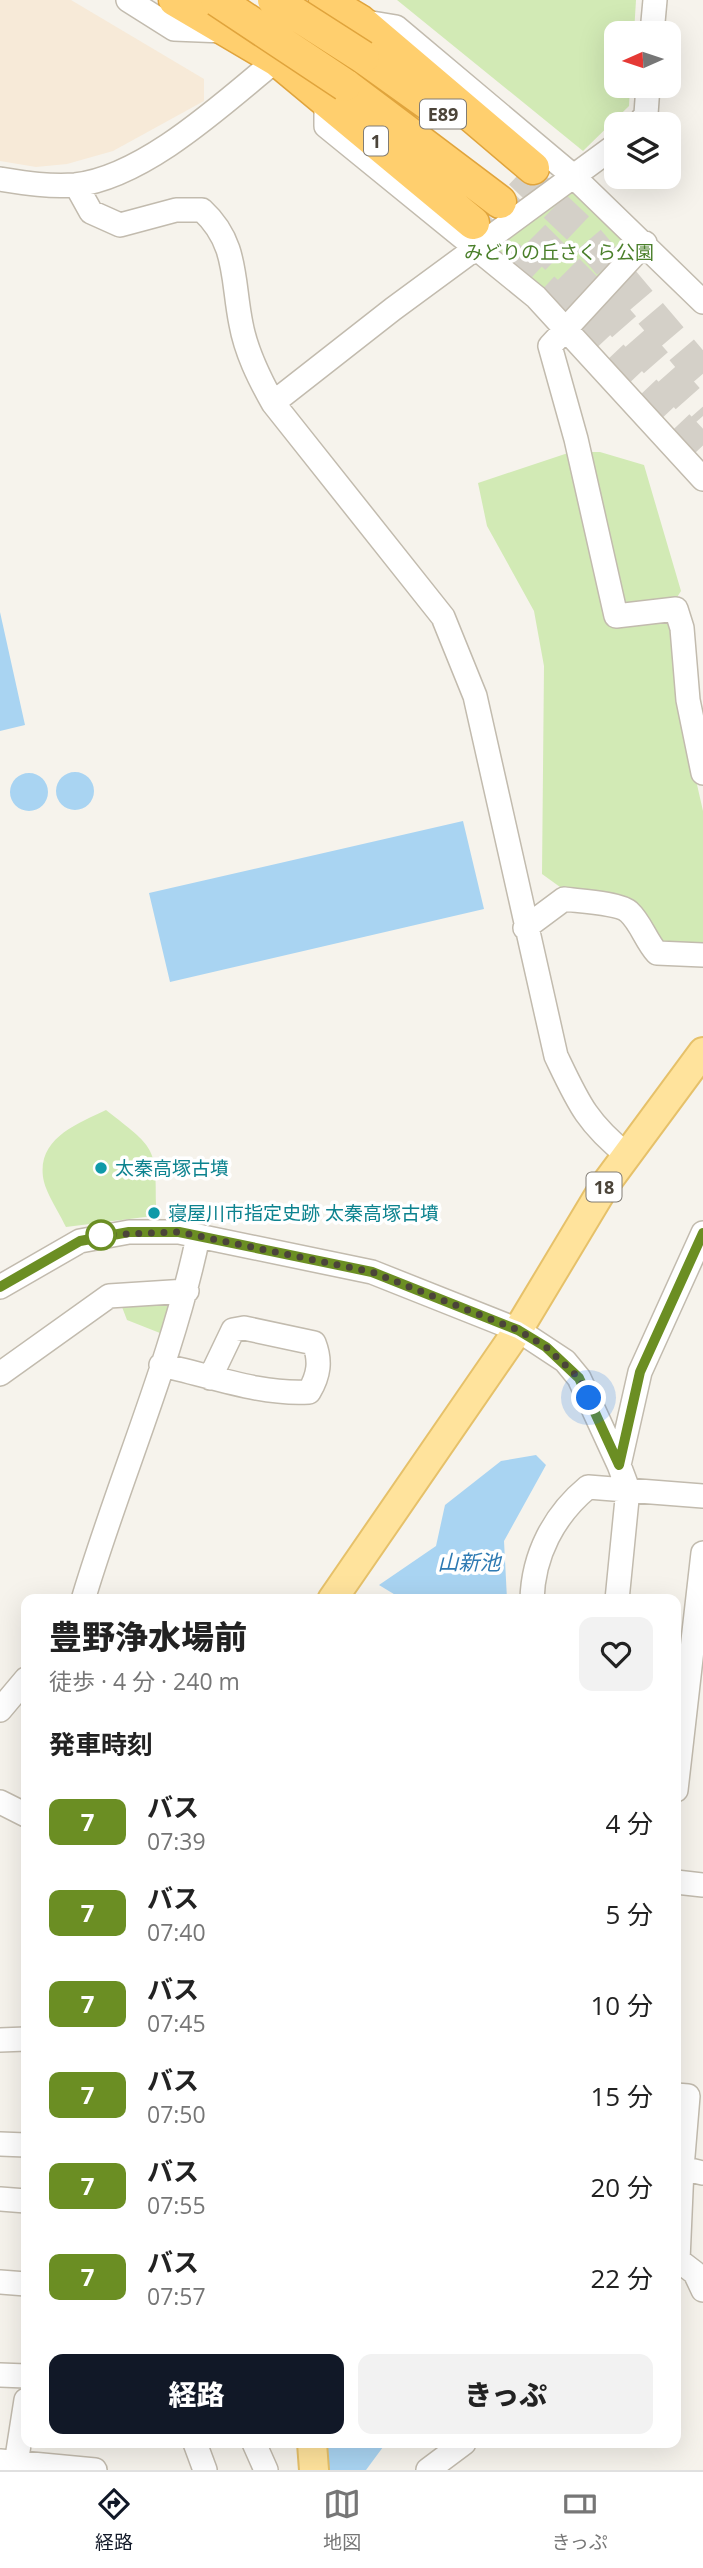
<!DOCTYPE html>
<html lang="ja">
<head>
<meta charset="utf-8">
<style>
  :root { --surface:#fff; --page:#f2f2f2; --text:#222; --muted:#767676; --line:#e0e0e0; --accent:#111827 }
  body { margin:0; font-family:"Open Sans","Noto Sans JP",sans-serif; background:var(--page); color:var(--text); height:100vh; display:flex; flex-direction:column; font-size:26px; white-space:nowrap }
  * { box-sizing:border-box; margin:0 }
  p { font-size:23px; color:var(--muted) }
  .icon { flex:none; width:38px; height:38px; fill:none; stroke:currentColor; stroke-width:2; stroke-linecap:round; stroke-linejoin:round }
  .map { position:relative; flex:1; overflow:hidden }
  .sheet { position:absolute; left:21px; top:1594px; width:660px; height:854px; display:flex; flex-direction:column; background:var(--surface); border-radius:14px; box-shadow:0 7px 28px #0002 }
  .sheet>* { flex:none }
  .badge { padding:0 14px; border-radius:10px; font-size:24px; line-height:46px }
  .needle { width:46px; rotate:267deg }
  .tools { position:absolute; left:604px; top:21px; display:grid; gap:14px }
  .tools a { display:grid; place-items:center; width:77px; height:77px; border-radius:14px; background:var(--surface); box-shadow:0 7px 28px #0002; font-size:35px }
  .you { position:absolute; width:35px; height:35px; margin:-18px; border:5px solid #fff; border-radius:50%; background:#1a73e8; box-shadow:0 0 0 10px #1a73e833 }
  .map>.badge { position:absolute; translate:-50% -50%; box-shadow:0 0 0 4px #fff }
  h2 { padding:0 28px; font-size:26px; line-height:63px }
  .round { display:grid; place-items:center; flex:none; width:74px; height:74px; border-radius:14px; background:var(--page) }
  .summary { display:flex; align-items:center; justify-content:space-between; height:119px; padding:0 28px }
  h1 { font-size:33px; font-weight:800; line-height:52px }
  .action { display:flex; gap:14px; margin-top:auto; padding:14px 28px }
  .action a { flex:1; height:80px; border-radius:14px; background:var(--accent); color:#fff; font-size:28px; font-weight:800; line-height:80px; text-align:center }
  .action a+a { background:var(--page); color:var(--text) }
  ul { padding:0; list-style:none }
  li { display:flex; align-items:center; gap:21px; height:91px; padding:0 28px }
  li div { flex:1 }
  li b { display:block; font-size:26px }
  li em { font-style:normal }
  li .badge { min-width:77px; font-weight:700; text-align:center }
  .tabs { display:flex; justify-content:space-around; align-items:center; height:98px; border-top:2px solid var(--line); background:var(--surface); font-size:19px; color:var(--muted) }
  .tabs a { display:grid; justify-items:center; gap:4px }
  .tabs .selected { color:var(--accent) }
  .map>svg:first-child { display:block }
  .commercial { fill:#f7ead8 }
  .green { fill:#d2eab5 }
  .water { fill:#a9d4f2 }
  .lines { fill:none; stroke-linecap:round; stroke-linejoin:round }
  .highway-tunnel { stroke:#d4d0c8; stroke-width:32; stroke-dasharray:32 16; stroke-linecap:butt }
  .minor-casing { stroke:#c2bbae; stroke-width:26 }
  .major-casing { stroke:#e6c16a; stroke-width:32 }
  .highway-casing { stroke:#e0a43c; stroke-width:35 }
  .minor { stroke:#fff; stroke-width:23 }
  .major { stroke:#ffe39c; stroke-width:28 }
  .highway { stroke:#ffcf6e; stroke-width:32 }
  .highway-bridge-casing { stroke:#e0a43c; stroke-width:35; stroke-linecap:butt }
  .highway-bridge { stroke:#ffcf6e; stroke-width:32 }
  .line-casing { stroke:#fff; stroke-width:16 }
  .line { stroke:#6b8e23; stroke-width:10 }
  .walk { stroke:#4b4439; stroke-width:7; stroke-dasharray:0 12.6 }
  .culture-dot { fill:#0f9aa8; stroke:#fff; stroke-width:2.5 }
  .stop-dot { fill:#fff; stroke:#6b8e23; stroke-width:3.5 }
  .labels { text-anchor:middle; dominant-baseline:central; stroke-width:7; stroke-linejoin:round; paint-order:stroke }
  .shield { fill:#fff; stroke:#817c74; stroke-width:2 }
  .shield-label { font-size:18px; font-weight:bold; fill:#4b4439 }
  .park-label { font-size:19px; fill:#4a7f2a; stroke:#fff }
  .culture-label { font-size:19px; fill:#0d838f; stroke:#fff; text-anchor:start }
  .water-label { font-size:21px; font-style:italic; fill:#2e7ab2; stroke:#fff }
</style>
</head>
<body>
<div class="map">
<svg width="703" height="2470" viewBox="0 0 703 2470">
  <rect width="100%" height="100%" fill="#f6f3ec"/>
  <path class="commercial" d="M0,0H71L204,79V101L113,151L67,164L36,167L0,161Z"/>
  <path class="green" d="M397,0H636L634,33H616V86H630L629,106L583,151Z
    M577,175L635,237L563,318L490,251Z
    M571,452H600L644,465L681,591L674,602L691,758L703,811V947L656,945L629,907L567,892L542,874L544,666L534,611L487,526L478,483Z
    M106,1110C157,1150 156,1146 156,1211L153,1216L66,1227C59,1212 45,1192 43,1177C38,1138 77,1124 106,1110Z
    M175,1297L165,1335L127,1320L122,1307Z"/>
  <path class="water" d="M0,612L25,725L0,731Z
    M56 791a19 19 0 1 1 38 0a19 19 0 1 1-38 0Z
    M10 792a19 19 0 1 1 38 0a19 19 0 1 1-38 0Z
    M463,821L484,909L170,982L149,893Z
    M536,1455L546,1465L504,1541L507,1599H402L379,1585L436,1546L445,1505L501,1461Z
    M326,2443H386L366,2470H329Z"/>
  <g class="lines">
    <path class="highway-tunnel" d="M520,173L580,230L703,375
      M500,202L619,321L703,416
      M473,223L584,326L703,452"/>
    <g class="minor-casing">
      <path id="minor" d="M128,0L174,29L224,31
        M360,21L396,27L572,175L703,302
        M652,33L655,0
        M326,99V126L536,297L703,479
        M639,124L646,114L648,86
        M0,179C25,183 49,187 75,185C148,177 231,96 287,51
        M76,185L91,212L120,225L176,210H202C238,243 232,280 241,324C246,352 259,378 273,403L443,617L475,696L556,1056C578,1102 586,1122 627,1155
        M645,243L550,346L576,439L616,616L676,609L682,628L688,700L703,773
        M273,403L393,309L616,145
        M525,928L564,899C578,901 620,903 629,912C641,923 646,941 657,953L703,955
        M0,1287L80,1241L129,1232H179L372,1272L518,1330L565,1361L579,1378L619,1465L628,1489L617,1600
        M161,1365C209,1375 259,1395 309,1392C319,1375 321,1361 314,1343L244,1328L233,1330L210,1378
        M0,1374L109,1296L187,1291
        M619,1465L640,1372L703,1233
        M83,1600C119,1479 172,1361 198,1237
        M532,1600C533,1555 554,1515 588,1487L703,1496
        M0,1710L26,1679
        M676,1790L703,1553
        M0,1802L26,1815
        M676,1882L703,1885
        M0,2040L26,2039
        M676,2095L688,2096L682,2168L703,2173
        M0,2144L26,2145
        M682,2168L678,2260L695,2273L703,2290
        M0,2199L26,2201
        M0,2282L26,2284
        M0,2375L26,2376
        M195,2443L205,2470
        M254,2443L266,2470
        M0,2461L95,2470
        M15,2470L26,2400
        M428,2470L464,2443"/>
    </g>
    <g class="major-casing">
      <path id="major" d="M332,1600L518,1330L607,1182L703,1052
        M312,2443L314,2470"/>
    </g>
    <g class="highway-casing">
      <path id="highway" d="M175,0L277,60L473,223
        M325,0L360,21L533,168
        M363,57L430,105
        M345,85L500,202"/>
    </g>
    <use href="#minor" class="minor"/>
    <use href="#major" class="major"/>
    <use href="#highway" class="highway"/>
    <g class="highway-bridge-casing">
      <path id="highway-bridge" d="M217,0L345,85
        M274,0L363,57"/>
    </g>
    <use href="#highway-bridge" class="highway-bridge"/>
  </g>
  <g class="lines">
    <g class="line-casing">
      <path id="line" d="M0,1287L80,1241L129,1232H179L372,1272L518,1330L546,1347L579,1378L619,1465L640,1372L703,1233"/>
    </g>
    <use href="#line" class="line"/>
    <path class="walk" d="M101,1235L179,1232L372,1272L518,1330L546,1347L579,1378L589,1398"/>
  </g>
  <g class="culture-dot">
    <circle cx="101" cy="1168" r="7"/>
    <circle cx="154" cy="1213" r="7"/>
  </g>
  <circle class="stop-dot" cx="101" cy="1235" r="14"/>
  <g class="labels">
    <g class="shield">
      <rect x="420" y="99.5" width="46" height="29" rx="5"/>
      <rect x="364" y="126.5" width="24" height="29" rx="5"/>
      <rect x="586.5" y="1172.5" width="35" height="29" rx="5"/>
    </g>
    <g class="shield-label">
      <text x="443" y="114">E89</text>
      <text x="376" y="141">1</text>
      <text x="604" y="1187">18</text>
    </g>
    <g class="park-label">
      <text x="559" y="252">みどりの丘さくら公園</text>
    </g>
    <g class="culture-label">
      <text x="115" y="1168">太秦高塚古墳</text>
      <text x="168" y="1213">寝屋川市指定史跡 太秦高塚古墳</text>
    </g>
    <g class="water-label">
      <text x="469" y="1562">山新池</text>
    </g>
  </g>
</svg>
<div class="tools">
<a><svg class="needle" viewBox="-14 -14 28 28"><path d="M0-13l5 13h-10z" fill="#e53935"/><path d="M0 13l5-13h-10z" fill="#767676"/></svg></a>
<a><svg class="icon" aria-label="layers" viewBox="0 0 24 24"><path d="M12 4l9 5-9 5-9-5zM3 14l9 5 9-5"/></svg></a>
</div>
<div class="you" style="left:589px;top:1398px"></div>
<section class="sheet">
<div class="summary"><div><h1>豊野浄水場前</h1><p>徒歩 · 4 分 · 240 m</p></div><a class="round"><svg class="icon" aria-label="heart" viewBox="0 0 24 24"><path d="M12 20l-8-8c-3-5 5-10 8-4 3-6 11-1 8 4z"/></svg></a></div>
<h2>発車時刻</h2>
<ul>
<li><span class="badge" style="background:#6b8e23;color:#fff">7</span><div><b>バス</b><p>07:39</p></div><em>4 分</em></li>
<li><span class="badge" style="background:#6b8e23;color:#fff">7</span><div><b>バス</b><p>07:40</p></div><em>5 分</em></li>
<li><span class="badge" style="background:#6b8e23;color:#fff">7</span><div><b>バス</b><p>07:45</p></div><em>10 分</em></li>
<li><span class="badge" style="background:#6b8e23;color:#fff">7</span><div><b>バス</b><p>07:50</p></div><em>15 分</em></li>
<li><span class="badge" style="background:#6b8e23;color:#fff">7</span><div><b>バス</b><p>07:55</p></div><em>20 分</em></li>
<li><span class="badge" style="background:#6b8e23;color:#fff">7</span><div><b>バス</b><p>07:57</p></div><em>22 分</em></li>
</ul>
<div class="action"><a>経路</a><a>きっぷ</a></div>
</section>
</div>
<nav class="tabs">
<a class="selected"><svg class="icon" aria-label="directions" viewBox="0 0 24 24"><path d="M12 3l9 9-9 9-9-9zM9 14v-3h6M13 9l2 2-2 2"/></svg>経路</a>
<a><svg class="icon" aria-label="map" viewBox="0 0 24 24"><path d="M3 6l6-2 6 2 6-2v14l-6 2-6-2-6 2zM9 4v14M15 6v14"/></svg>地図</a>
<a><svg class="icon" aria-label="tickets" viewBox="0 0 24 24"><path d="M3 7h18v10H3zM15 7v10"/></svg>きっぷ</a>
</nav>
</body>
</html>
